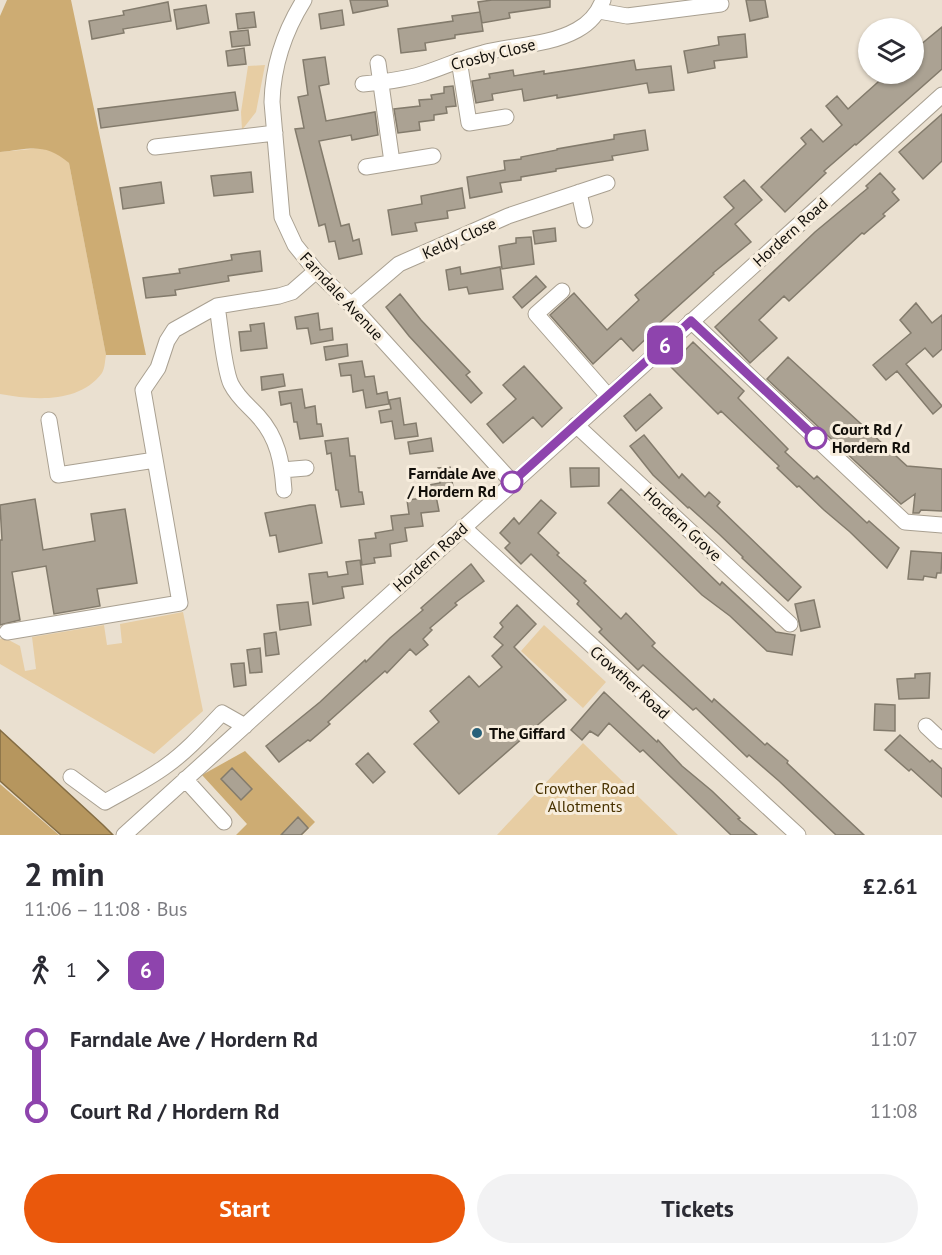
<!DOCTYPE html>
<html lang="en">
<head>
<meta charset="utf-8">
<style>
  :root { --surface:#fff; --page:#f2f2f3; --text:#2b2b33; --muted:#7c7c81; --accent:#ea580c }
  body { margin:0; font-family:"PT Sans",sans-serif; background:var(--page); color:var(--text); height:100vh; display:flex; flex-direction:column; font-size:22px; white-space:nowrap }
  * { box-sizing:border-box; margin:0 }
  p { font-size:20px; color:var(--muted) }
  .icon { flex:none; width:33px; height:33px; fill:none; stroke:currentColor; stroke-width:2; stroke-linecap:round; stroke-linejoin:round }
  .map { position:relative; height:835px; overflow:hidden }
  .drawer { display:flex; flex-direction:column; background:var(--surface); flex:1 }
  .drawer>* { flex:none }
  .badge { padding:0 12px; border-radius:9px; font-size:21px; line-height:39px }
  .buttons { position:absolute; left:858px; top:18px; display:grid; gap:12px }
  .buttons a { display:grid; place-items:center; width:66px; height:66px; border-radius:50%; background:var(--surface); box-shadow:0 2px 4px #0004; font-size:30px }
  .map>.badge { position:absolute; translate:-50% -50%; box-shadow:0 0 0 3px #fff }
  .legs { display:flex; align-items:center; gap:9px; height:66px; padding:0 24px; font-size:20px }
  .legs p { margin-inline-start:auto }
  .headline { display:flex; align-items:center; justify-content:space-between; height:102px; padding:0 24px }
  h1 { font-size:33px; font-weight:700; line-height:45px }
  .action { display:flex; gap:12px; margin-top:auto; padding:12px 24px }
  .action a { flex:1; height:69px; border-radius:36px; background:var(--accent); color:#fff; font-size:24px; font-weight:700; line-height:69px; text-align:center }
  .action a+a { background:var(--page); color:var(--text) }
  ul { padding:0 24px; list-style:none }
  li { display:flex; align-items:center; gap:21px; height:72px; font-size:22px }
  li i { display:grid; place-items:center; width:9px; height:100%; margin:0 8px; background:currentColor }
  li i::after { content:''; width:15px; height:15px; margin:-8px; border:4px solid; border-radius:50%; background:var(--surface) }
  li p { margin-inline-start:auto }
  li:first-child i { background:linear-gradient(#0000 50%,currentColor 0) }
  li:last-child i { background:linear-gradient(currentColor 50%,#0000 0) }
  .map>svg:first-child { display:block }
  .green { fill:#e7cda3 }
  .forest { fill:#cdac73 }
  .water { fill:#b6965e; stroke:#846d44; stroke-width:1.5 }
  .building { fill:#aba293; stroke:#837b6c; stroke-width:1.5 }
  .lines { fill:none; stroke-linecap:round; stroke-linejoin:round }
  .minor-casing { stroke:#a9a091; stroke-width:17 }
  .minor { stroke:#fff; stroke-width:15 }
  .line-1-casing { stroke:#fff; stroke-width:14 }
  .line-1 { stroke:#8e44ad; stroke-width:9 }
  .stop-1-dot { fill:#fff; stroke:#8e44ad; stroke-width:3 }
  .poi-dot { fill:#28617a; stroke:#f7eddd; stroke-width:2 }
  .labels { text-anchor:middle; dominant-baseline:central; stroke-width:6; stroke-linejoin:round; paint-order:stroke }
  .street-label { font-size:16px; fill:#110e09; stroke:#f7eddd }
  .stop-label { font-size:16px; font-weight:bold; fill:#110e09; stroke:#f7eddd; text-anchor:start }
  .poi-label { font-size:16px; font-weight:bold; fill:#110e09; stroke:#f7eddd; text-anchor:start }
  .park-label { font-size:16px; fill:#483201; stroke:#f7eddd }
</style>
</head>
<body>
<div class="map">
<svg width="942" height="835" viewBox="0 0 942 835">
  <rect width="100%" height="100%" fill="#eae0d0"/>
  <path class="green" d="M265,65L256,112L242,130L241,112L248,66Z
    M42,148L58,153L69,163L106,355C105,360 105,368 102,373C79,404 33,400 0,394V152Z
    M183,612L203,711L154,754L0,664V639L5,638L20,646L25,671L36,669L32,637L104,625L107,645L122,643L120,624Z
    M544,625L606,682L583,708L521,651Z
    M583,743L678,835H497Z"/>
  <path class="forest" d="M7,0H71L146,355H106L69,163C45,142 29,149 0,152V16Z
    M245,751L315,822L302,835H236L247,824L202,775Z
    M0,784L59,835H0Z"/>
  <path class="water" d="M0,730L103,825L113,835H61L0,781Z"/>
  <path class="building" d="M350,0H387L388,6L353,13Z
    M492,0H550V7L509,13L510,18L482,23L478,2Z
    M746,0H765L768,17L750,21Z
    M168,2L171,21L123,29L124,33L92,39L89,21L124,15L123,11Z
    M206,5L209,23L177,29L174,10Z
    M342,10L344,25L321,29L319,14Z
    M254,12L256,27L238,29L236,14Z
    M480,12L483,31L455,35V38L425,43L426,50L401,53L398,29L453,21L452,16Z
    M942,27V69L856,145L855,144L824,171L826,173L785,212L761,187L806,144L801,138L811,129L823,142L842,125L826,106L837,96L848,109L887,74H914V50Z
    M248,30L250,45L232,47L230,32Z
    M745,34L747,57L714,61L715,68L688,73L684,51L719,45L718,37Z
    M244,48L246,64L228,66L226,51Z
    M325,57L329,84L319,86L326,121L375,112L378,135L352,140L351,135L319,141L341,226L349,224L353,241L359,239L362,254L339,259L335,241L329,242L325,224L319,226L295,129L304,128L298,97L308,95L303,60Z
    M634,60L636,70L671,66L674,90L649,93L647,83L557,98V95L524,101L522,89L492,94L493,100L476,103L472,81L490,78L489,74L513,70L514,76L544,71V74Z
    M453,86L456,106L446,107L447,113L434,115V120L419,122L420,130L398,133L394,109L420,106L419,100L432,99L431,95L444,93V87Z
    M235,92L238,110L101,128L98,109Z
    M942,114V161L923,179L899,152Z
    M645,130L648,150L612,156L613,160L556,169V171L521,177V180L500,183L502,192L470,198L467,177L505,170L504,161L521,159V157L557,150V149L614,139V135Z
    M251,172L253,192L214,196L211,176Z
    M880,173L895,189L892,192L899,200L883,214L885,216L864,234L862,233L789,301L784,296L759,320L777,338L750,363L715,327L815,232L868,188L866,186Z
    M744,180L762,200L735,224L751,242L713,273L714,274L654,328L655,330L633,351L621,338L593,364L550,315L574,293L607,330L639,300L635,295L734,208L724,197Z
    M161,182L164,203L123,209L120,188Z
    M462,188L465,208L447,211L448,218L415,223L417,231L392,235L388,210L422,204L421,196Z
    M555,228L556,241L535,244L533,231Z
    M531,237L534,264L502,269L499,246L516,243V238Z
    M260,251L262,271L228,276L229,281L175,290L176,295L146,298L143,278L180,273L179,269L232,260L231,255Z
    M460,267L461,274L500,267L503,289L469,294L467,287L449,290L446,270Z
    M536,276L546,287L522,308L513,297Z
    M400,294L421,320L470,372L466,375L482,393L471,403L409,336L386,307Z
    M916,303L932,323L942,315V349L933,357L925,348L906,364L942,406L933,414L897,371L886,380L873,365L911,333L900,320Z
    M318,313L320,330L332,328L333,340L311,344L308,328L297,329L295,317Z
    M264,323L267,348L241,351L239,332L251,331L250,325Z
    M693,342L744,391L738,398L788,449L785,452L814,479L817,476L867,523L869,521L899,548L887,568L850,532L824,510L799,486L797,487L777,468L779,466L721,411L718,414L670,366Z
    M347,344L348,356L326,360L324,347Z
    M788,357L907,466L942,469V511L921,510L919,513H913L915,494L901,504L767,379Z
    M362,361L365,377L374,376L377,394L387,392L389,404L366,408L363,390L353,392L351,375L341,376L339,364Z
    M524,366L562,408L542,427L533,417L503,443L487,424L516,399L503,385Z
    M283,374L285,386L262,390L261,377Z
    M302,389L305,408L315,406L317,424H321L323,436L300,439L297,422H294L291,403L281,405L279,392Z
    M650,394L662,408L636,431L624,416Z
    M400,398L404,425L416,423L418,436L395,439L392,421L381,423L379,411L391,409L389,400Z
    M644,435L679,478L682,474L705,497L709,492L720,502L717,506L801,587L788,601L742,558L743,557L719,534L689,507L688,508L653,475L630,446Z
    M348,438L350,456H355L359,492H362L364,504L341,507L338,490H336L331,453L327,454L325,441Z
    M431,438L433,451L410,454L408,442Z
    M450,467L454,494L436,496L439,511L421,513L423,526L405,528L407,541L390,544L391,556L374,558L375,563L362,565L359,540L376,538L375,533L393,530L391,516L409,514L407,500L424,498L423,486L440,483L438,468Z
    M570,468H599V486L571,487Z
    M621,489L720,585L722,582L776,632L795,635L792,655L767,651L730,616L702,595L608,503Z
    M35,499L43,550L95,541L91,514L125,509L137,583L97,589L100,606L54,614L46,566L12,572L20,620L0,625V540H2L0,505Z
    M541,500L556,513L538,533L559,553L557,555L586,581L584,583L621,619L626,613L655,643L652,646L712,702L714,699L765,745L767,743L788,761L787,763L864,835H836L779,781L749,755L747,757L696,708L693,710L643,665L638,670L599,632L602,629L577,604L579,601L531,554L521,564L505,548L510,543L500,533L514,518L519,524Z
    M310,505H315L322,543L279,552L276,535L270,536L265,513Z
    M911,551L942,553L941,573H937L936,578L924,576L923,580L908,579Z
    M360,560L363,584L342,587L344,598L313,604L309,574L327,572L328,577L348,574L346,562Z
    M471,564L484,581L455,603L457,605L430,628L432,630L423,639L428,645L416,655L410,649L387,673L385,671L328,722L330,724L310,741L308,740L279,762L266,746L320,702L365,660L366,662L390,638L423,610L421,608Z
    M814,600L820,627L801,631L795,604Z
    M308,602L311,625L280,630L277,605Z
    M517,605L536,624L514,647L566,700L459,794L414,744L439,722L430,711L469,676L479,687L502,667L492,656L503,645L494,637L503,627L500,623Z
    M276,632L279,654L266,656L264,634Z
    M260,648L262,672L250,673L247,650Z
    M244,663L246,685L234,687L231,664Z
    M930,673L929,698L899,699L897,679L915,678V674Z
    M604,692L657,742L658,740L682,766L712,791L740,818L738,819L757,835H731L643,750L640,752L609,723L598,736L590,731L582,740L571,730Z
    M875,704L895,705V731L874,730Z
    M900,735L930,762L932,760L942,769V797L911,769L909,771L885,750Z
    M368,753L385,772L373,783L356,764Z
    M232,768L252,789L241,800L221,779Z
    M298,817L308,828L301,835H281Z"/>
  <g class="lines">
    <g class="minor-casing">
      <path id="minor" d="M304,0C284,32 273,65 272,102L282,217L295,245L316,271L351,305L512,482
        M599,11L627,16L721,4
        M459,60L469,123L506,117
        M378,63L392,162
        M363,84C383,82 403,80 422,74C442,68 462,58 483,53C513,45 548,46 577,30C590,23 598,14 603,0
        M155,147L275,133
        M366,167L433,156
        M579,192L585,220
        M562,291L536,314L608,396
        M351,305L399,264L508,216L607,183
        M217,306C220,324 224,370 231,384C238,398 248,405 258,416C278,438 282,462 284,490
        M691,321L905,522L942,525
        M49,420L58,475L155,460
        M576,425L790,624
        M282,470L306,468
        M463,527L798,835
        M7,632L180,603L143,390L158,368L167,341L174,330L217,306L279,296L292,292L316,271
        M926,726L942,741
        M71,777L105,802C126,790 147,780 166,766C187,751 204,732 222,713L245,726
        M185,779L224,822
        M124,835L942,95"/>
    </g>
    <use href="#minor" class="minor"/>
  </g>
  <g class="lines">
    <g class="line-1-casing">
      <path id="line-1" d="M512,482L691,321L816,438"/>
    </g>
    <use href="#line-1" class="line-1"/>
  </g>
  <g class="stop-1-dot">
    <circle cx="816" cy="438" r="10"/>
    <circle cx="512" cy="482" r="10"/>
  </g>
  <circle class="poi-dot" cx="477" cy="733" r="6"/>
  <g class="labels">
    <g class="street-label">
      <text transform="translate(493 54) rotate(-14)">Crosby Close</text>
      <text transform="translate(790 232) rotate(-42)">Hordern Road</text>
      <text transform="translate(459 238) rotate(-24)">Keldy Close</text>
      <text transform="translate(342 296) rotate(47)">Farndale Avenue</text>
      <text transform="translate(683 524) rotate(43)">Hordern Grove</text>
      <text transform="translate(430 557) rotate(-42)">Hordern Road</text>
      <text transform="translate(630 682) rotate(42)">Crowther Road</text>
    </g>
    <g class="stop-label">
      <text x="832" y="429">Court Rd /<tspan x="832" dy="18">Hordern Rd</tspan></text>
      <text x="496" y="473" text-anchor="end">Farndale Ave<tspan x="496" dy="18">/ Hordern Rd</tspan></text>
    </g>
    <g class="poi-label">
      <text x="489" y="733">The Giffard</text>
    </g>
    <g class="park-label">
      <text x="585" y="788">Crowther Road<tspan x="585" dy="18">Allotments</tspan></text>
    </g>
  </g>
</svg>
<div class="buttons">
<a><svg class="icon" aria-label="layers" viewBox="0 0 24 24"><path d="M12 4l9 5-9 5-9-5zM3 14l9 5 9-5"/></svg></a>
</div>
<b class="badge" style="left:665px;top:345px;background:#8e44ad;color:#fff">6</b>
</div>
<section class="drawer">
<div class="headline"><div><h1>2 min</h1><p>11:06 – 11:08 · Bus</p></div><b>£2.61</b></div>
<div class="legs"><svg class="icon" aria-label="walk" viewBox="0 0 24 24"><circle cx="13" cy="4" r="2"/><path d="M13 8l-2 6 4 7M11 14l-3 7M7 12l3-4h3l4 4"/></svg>1<svg class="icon" aria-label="forward" viewBox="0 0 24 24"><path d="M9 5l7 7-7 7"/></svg><b class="badge" style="background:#8e44ad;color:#fff">6</b></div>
<ul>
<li><i style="color:#8e44ad"></i><b>Farndale Ave / Hordern Rd</b><p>11:07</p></li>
<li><i style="color:#8e44ad"></i><b>Court Rd / Hordern Rd</b><p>11:08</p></li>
</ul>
<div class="action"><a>Start</a><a>Tickets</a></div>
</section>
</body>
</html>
